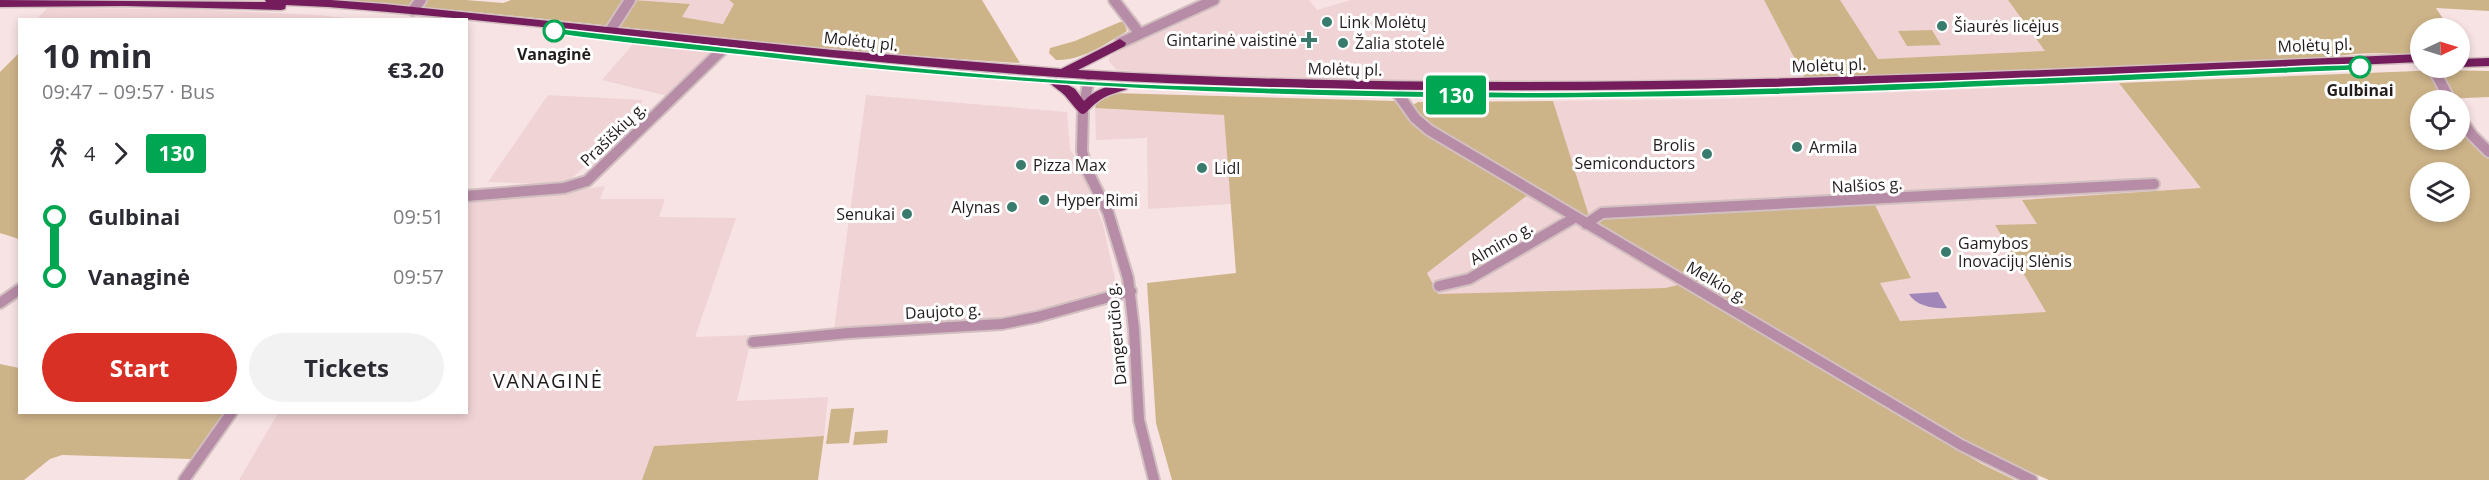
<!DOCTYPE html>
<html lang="en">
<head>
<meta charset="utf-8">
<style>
  :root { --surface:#fff; --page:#f2f2f3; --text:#2b2b33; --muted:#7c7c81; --accent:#d93025 }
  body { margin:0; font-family:"Open Sans",sans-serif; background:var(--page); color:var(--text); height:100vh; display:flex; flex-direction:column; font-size:22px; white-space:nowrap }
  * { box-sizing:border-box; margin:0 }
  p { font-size:20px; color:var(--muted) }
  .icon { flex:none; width:33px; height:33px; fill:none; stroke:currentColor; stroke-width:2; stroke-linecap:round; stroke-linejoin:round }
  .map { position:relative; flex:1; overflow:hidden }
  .drawer { position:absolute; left:18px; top:18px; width:450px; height:396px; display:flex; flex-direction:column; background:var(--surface); border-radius:0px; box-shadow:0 3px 9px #0003 }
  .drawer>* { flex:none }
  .badge { padding:0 12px; border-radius:4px; font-size:21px; line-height:39px }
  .needle { width:39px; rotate:86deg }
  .tools { position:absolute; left:2410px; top:18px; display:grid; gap:12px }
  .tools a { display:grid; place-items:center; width:60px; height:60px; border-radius:50%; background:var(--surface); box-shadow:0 3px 9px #0003; font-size:30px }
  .map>.badge { position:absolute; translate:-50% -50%; box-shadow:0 0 0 3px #fff }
  .legs { display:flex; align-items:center; gap:9px; height:66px; padding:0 24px; font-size:20px }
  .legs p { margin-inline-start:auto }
  .head { display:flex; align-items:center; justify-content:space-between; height:102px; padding:0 24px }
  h1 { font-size:33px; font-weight:700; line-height:45px }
  .button { display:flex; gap:12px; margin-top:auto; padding:12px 24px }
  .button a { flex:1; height:69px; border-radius:36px; background:var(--accent); color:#fff; font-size:24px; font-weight:700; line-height:69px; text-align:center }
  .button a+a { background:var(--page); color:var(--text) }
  ul { padding:0 24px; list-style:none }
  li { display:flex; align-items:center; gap:21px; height:60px; font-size:22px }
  li i { display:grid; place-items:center; width:9px; height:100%; margin:0 8px; background:currentColor }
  li i::after { content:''; width:15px; height:15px; margin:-8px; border:4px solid; border-radius:50%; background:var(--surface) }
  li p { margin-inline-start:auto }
  li:first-child i { background:linear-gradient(#0000 50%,currentColor 0) }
  li:last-child i { background:linear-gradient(currentColor 50%,#0000 0) }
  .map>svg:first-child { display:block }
  .built { fill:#f0d3d5 }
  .green { fill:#cdb388; fill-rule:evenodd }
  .water { fill:#a186ba }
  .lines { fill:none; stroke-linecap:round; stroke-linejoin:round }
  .minor-casing { stroke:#d2bfc0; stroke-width:14 }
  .highway-casing { stroke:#d2bfc0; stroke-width:3 }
  .minor { stroke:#b78ca7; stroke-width:10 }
  .highway { fill:#741c5c; fill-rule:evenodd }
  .line-1 { fill:#00a651; stroke:#fff; stroke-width:1.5 }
  .poi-dot { fill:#397c6e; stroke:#fff; stroke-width:2 }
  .stop-1-dot { fill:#fff; stroke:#00a651; stroke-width:3 }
  .labels { text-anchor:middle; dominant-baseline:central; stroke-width:6; stroke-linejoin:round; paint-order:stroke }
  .poi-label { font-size:16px; fill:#231c1c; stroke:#fff; text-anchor:start }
  .street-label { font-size:16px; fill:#231c1c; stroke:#fff }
  .stop-label { font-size:16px; font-weight:bold; fill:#231c1c; stroke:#fff }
  .quarter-label { font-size:20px; letter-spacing:1.5px; fill:#231c1c; stroke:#fff }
</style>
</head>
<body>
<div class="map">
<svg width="2489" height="480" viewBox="0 0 2489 480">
  <rect width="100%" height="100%" fill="#f8e3e4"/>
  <path class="built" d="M634,0H729L734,4L724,24L682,17L690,4Z
    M1221,0H1309L1317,10L1351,0H1764L1805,78L1654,84L1274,81L1117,70L1109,62V57L1122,47L1175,26Z
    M1840,0H2008L2046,51L1877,59Z
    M47,8L189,9L317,15L358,19H37Z
    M633,44L711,52L713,53L671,97L602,80Z
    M2119,83L2202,189L2023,200L2037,224L1995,226L2047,312L1899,321L1879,283L1911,277L1875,205L1588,216L1553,101L1727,99Z
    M548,95L643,100L626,128L570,180L539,184L488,182Z
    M866,95L1067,112L1070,149L1077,160L1103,224L1117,288L1011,318L834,329Z
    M1095,108L1224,114L1231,204L1148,209L1147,138L1096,140Z
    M605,186L600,199H665L659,217L736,218L695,337L752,335L737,401L828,397L824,436L654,446L642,480H239L278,413L466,412L467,201L556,193Z
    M1529,194L1682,284L1665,288L1438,295L1427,273Z"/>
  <path class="green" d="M337,0H466L503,3L511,0H634L690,4L682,17L723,24L734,4L729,0H982L1020,63C792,50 565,17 337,0Z
    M1764,0H1840L1878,59L2045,51L2008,0H2489V11L2436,8L2449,28H2421V54C2390,55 2361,50 2331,58L1805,78Z
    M1120,22H1124L1127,31C1106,44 1081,61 1056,60L1049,53L1050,48L1075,41Z
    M1932,30L1941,45L1907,46L1898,31Z
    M19,53V239L0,233V72Z
    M2441,70L2489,71V97L2421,100V140H2460V122L2489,150V480H2049L1981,451L1604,229L1588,216L1580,215L1431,128L1411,106L1418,102L1553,101L1589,216L1875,205L1911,278L1880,283L1900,321L2046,312L1995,225L2037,224L2022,200L2201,188L2119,83ZM2421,172H2460V212H2421Z
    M1112,93L1395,101L1415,125L1529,194L1427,273L1438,294L1665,288L1682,284L1980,463L2015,480H1172L1156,423L1147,283L1236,273L1224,115L1095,108L1098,99Z
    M0,364L19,368L20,412L224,414L192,459L62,455L50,459L24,480H0Z
    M854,408L849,443L826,444L831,409Z
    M888,430L887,443L853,445L855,432Z
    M824,436L818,480H642L654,446Z"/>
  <path class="water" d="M1938,292L1947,308C1934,309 1916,306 1909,294Z"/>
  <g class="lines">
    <g class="minor-casing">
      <path id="minor" d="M1114,0L1140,34
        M413,10L421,0
        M610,31L630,0
        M1120,43L1214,0
        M2433,68L2450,100
        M1088,84L1083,110L1082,151L1087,170L1108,212L1128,278L1134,329L1139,420L1154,480
        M1398,94L1415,118L1429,130L1961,445L2032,480
        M2460,118L2472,135L2489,152
        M466,196L564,188L587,181L723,49
        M1586,224L1602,213L2154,184
        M1439,286L1469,279L1574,218
        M0,303L20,289
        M753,342L849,333L1002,324L1037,317L1131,291
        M184,480L232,412"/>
    </g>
    <g class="highway-casing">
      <path id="highway" d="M0,0L266,2L265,0H331L384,4L833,50L1061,69L1120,39L1126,43L1125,46L1078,70C1526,97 1974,73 2421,54V62C2003,80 1585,102 1167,83C886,71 608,29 328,7L286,5L285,9L281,10L125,6L0,7Z
        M2489,58V66L2460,67V59Z
        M1056,78L1075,89L1084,101C1094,90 1108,86 1122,82L1129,86L1127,89C1119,92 1107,95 1100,100C1079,115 1088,123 1067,98C1062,91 1054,88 1049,82Z"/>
    </g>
    <use href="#minor" class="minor"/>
    <use href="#highway" class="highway"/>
  </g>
  <path class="line-1" d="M554,28C759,50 964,78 1170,85C1306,89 1442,93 1579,92C1839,89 2100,74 2360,64L2365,67L2360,70C2099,81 1838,97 1577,98C1309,100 1043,89 777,59C702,50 625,45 551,33V29Z"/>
  <g class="poi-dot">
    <circle cx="1327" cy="22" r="6"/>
    <circle cx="1942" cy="26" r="6"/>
    <path d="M1306 31h6v6h6v6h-6v6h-6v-6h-6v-6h6z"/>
    <circle cx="1343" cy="43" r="6"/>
    <circle cx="1797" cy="147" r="6"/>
    <circle cx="1707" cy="154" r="6"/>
    <circle cx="1021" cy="165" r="6"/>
    <circle cx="1202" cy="168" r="6"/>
    <circle cx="1044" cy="200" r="6"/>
    <circle cx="1012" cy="207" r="6"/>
    <circle cx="907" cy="214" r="6"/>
    <circle cx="1946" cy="252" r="6"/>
  </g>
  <g class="stop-1-dot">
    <circle cx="554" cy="31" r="10"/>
    <circle cx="2360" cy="67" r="10"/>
  </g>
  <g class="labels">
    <g class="poi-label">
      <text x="1339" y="22">Link Molėtų</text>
      <text x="1954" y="26">Šiaurės licėjus</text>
      <text x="1297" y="40" text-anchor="end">Gintarinė vaistinė</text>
      <text x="1355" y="43">Žalia stotelė</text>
      <text x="1695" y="145" text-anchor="end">Brolis<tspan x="1695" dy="18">Semiconductors</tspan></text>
      <text x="1809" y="147">Armila</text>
      <text x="1033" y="165">Pizza Max</text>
      <text x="1214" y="168">Lidl</text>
      <text x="1056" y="200">Hyper Rimi</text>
      <text x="1000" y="207" text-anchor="end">Alynas</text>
      <text x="895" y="214" text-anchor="end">Senukai</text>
      <text x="1958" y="243">Gamybos<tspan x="1958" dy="18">Inovacijų Slėnis</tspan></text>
    </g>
    <g class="street-label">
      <text transform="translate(861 41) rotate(6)">Molėtų pl.</text>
      <text transform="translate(2315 45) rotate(-2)">Molėtų pl.</text>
      <text transform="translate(1829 65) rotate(-2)">Molėtų pl.</text>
      <text transform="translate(1345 69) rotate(1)">Molėtų pl.</text>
      <text transform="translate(613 134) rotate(-44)">Prašiškių g.</text>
      <text transform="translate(1867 185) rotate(-3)">Nalšios g.</text>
      <text transform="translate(1501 243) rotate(-30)">Almino g.</text>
      <text transform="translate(1717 282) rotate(30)">Melkio g.</text>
      <text transform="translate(943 311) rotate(-3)">Daujoto g.</text>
      <text transform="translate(1116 334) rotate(-95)">Dangeručio g.</text>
    </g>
    <g class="stop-label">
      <text x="554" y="54">Vanaginė</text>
      <text x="2360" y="90">Gulbinai</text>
    </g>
    <g class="quarter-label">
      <text x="548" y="380">VANAGINĖ</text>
    </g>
  </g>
</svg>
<div class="tools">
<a><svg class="needle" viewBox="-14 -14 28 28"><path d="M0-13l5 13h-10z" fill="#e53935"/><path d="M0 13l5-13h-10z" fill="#7c7c81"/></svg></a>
<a><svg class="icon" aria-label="locate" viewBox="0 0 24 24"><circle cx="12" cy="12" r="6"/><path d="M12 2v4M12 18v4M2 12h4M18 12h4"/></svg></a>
<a><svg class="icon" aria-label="layers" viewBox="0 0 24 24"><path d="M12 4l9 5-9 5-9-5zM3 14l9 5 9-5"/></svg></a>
</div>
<b class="badge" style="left:1456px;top:95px;background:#00a651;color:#fff">130</b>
<section class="drawer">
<div class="head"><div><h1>10 min</h1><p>09:47 – 09:57 · Bus</p></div><b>€3.20</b></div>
<div class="legs"><svg class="icon" aria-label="walk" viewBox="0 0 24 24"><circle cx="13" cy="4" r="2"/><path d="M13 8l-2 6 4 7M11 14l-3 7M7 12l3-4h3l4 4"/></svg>4<svg class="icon" aria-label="forward" viewBox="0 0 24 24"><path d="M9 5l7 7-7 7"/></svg><b class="badge" style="background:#00a651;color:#fff">130</b></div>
<ul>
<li><i style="color:#00a651"></i><b>Gulbinai</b><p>09:51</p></li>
<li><i style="color:#00a651"></i><b>Vanaginė</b><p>09:57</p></li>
</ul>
<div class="button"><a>Start</a><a>Tickets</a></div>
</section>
</div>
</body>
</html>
